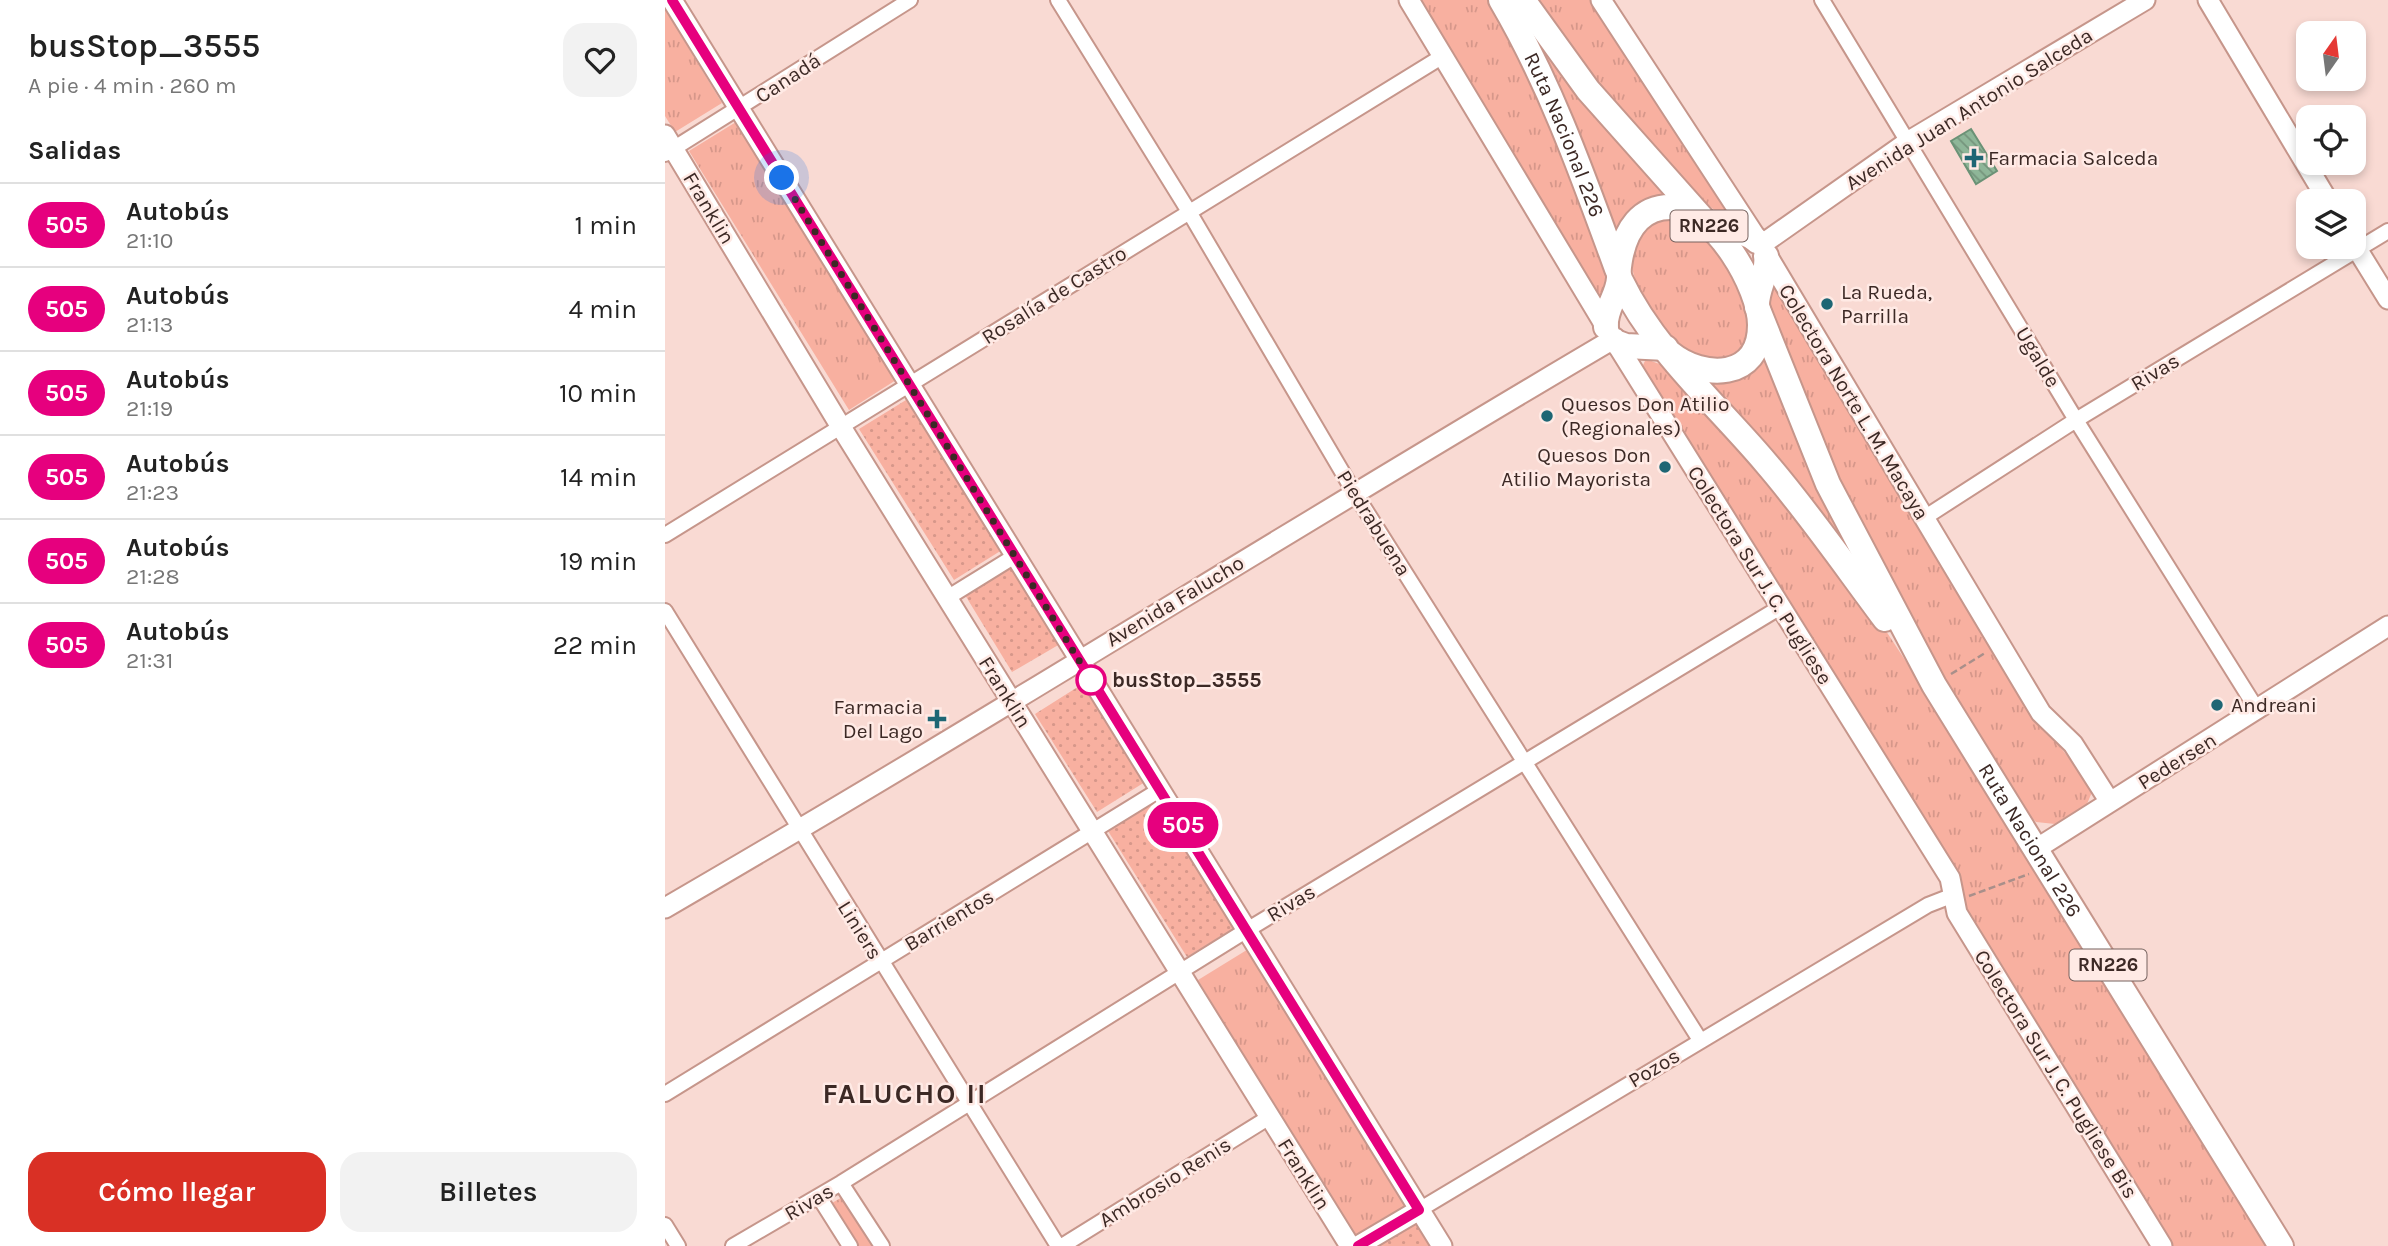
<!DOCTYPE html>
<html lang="es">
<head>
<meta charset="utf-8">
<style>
  :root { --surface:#fff; --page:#f2f2f2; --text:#222; --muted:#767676; --line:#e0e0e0; --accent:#d93025 }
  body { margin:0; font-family:Karla,sans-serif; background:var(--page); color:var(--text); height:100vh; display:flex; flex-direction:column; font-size:26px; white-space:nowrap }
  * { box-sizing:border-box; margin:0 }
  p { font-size:23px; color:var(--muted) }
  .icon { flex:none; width:38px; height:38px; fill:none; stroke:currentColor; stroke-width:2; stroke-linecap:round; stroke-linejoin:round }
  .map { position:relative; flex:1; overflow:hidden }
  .details { display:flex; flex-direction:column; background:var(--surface); width:665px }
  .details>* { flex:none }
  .badge { padding:0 14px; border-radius:23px; font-size:24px; line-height:46px }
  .needle { width:46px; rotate:14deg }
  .tools { position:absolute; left:1631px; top:21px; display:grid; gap:14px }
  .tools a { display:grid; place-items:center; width:70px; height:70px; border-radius:14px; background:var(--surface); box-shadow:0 4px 10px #0003; font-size:35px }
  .you { position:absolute; width:35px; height:35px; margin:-18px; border:5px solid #fff; border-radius:50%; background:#1a73e8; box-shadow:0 0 0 10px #1a73e833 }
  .map>.badge { position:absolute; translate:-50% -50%; box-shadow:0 0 0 4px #fff }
  h2 { padding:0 28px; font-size:26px; line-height:63px }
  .round { display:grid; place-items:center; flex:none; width:74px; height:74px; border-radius:21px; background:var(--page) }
  .summary { display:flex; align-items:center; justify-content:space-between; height:119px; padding:0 28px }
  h1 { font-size:33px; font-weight:600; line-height:52px }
  .action { display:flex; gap:14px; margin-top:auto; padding:14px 28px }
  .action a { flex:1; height:80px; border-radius:21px; background:var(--accent); color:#fff; font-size:28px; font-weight:600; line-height:80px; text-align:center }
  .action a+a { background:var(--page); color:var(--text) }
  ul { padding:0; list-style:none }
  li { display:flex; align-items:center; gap:21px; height:84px; padding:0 28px; border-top:2px solid var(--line) }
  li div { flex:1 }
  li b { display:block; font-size:26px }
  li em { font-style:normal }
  li .badge { min-width:77px; font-weight:700; text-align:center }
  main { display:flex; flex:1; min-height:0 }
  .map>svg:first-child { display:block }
  .grass { fill:url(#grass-tufts) }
  .park { fill:url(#park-dots) }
  .building { fill:url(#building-back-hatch); stroke:#6b9276; stroke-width:2 }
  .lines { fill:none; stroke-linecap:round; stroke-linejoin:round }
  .street-casing { stroke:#c6968b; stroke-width:18 }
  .secondary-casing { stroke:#c6968b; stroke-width:23 }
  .highway-casing { stroke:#c6968b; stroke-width:28 }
  .path { stroke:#a98f8a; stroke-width:2.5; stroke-dasharray:7 3.5; stroke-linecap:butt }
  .street { stroke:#fff; stroke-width:14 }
  .secondary { stroke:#fff; stroke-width:19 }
  .highway { stroke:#fff; stroke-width:24 }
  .line-casing { stroke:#fff; stroke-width:16 }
  .line { stroke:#e6007e; stroke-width:10 }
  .walk { stroke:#3c2925; stroke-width:7; stroke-dasharray:0 12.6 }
  .poi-dot { fill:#1e6674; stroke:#ffeae5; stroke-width:2.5 }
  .stop-dot { fill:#fff; stroke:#e6007e; stroke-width:3.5 }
  .labels { text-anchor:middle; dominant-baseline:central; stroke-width:5; stroke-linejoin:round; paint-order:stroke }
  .shield { fill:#ffeae5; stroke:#76635f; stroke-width:2 }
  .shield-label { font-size:19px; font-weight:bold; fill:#3c2925 }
  .street-label { font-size:21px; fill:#3c2925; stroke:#ffeae5 }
  .poi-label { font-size:21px; fill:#3c2925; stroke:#ffeae5; text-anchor:start }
  .stop-label { font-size:21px; font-weight:bold; fill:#3c2925; stroke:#ffeae5; text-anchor:start }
  .district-label { font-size:28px; font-weight:bold; letter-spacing:2px; fill:#3c2925; stroke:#ffeae5 }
</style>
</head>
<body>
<main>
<section class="details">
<div class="summary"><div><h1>busStop_3555</h1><p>A pie · 4 min · 260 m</p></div><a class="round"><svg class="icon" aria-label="heart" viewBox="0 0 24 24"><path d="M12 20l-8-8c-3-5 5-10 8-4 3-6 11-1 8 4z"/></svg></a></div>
<h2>Salidas</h2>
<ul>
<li><span class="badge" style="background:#e6007e;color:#fff">505</span><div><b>Autobús</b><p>21:10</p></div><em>1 min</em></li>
<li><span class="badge" style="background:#e6007e;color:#fff">505</span><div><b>Autobús</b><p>21:13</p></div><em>4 min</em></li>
<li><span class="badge" style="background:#e6007e;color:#fff">505</span><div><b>Autobús</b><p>21:19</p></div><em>10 min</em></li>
<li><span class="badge" style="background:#e6007e;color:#fff">505</span><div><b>Autobús</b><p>21:23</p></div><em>14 min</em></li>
<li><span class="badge" style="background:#e6007e;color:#fff">505</span><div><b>Autobús</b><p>21:28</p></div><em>19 min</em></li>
<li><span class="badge" style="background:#e6007e;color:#fff">505</span><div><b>Autobús</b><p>21:31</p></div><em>22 min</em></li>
</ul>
<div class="action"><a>Cómo llegar</a><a>Billetes</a></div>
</section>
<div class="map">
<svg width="1723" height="1246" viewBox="0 0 1723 1246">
  <defs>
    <pattern id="grass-tufts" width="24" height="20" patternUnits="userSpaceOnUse" patternTransform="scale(1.75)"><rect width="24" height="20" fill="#f8b0a0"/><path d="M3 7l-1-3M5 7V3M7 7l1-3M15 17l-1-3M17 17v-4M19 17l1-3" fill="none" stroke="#d6978a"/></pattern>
    <pattern id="park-dots" width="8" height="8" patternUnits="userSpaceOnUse" patternTransform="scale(1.75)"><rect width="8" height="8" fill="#f8b0a0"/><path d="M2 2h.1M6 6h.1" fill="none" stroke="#d6978a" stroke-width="1.8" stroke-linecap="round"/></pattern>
    <pattern id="building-back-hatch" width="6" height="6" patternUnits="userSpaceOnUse" patternTransform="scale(1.75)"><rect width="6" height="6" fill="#8eb698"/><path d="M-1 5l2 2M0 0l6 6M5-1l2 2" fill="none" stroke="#75947c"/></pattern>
  </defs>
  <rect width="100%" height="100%" fill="#f9dad3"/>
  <path class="grass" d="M751,0H826L868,76L943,265L940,296H934L930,291Z
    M849,0L1008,191L949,238Z
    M866,0H929L1068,220H1062C982,158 926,79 866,0Z
    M0,9L57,103L10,132L0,116Z
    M71,122L231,380L184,410L24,151Z
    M1002,217C1010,219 1022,221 1028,225C1058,245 1108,331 1067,357C1055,365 1028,358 1016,350C995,336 958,272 967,247C973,229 987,223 1002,217Z
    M1110,283L1371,717L1424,783L1427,792L1422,804L1390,824L1371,822L1362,814L1271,665L1184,511L1121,363L1104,302V285Z
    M1102,344L1216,600L1041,382Z
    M981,359L997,365L1031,394L1221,631L1286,730L1601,1246H1508L1302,912L1287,869L986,380L978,365Z
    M585,948L743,1209L691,1240L533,980Z
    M179,1196L210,1246H194L167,1203Z"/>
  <path class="park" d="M241,400L337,550L289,580L194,429Z
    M347,566L395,644L347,672L300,595Z
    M419,683L480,782L432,812L370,714Z
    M490,802L569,928L522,957L443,831Z
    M753,1218L769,1246H706Z"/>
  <path class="building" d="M1306,129L1332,171L1311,184L1286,141Z"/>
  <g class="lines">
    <g class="street-casing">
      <path id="street" d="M393,0L523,210L689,492L1035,1040
        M1157,0L1411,420L1593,711
        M0,154L245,0
        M1259,518L1411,420L1723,231
        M0,535L778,56
        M282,598L350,556
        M0,611L393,1246
        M0,1094L496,789
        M176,1183L217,1246
        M154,1197L185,1246
        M754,1210L1263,905L1281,898L1289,901
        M0,1225L13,1246
        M68,1246L176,1183L582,930L1114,608
        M397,1246L603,1118"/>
    </g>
    <g class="secondary-casing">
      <path id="secondary" d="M7,0L777,1246
        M744,0L941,327L1285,878L1292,913L1497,1246
        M936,0L1096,245L1376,713L1408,744L1445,802
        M1543,0L1663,201
        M0,135L176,427L685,1246
        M1689,244L1723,299
        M1096,245L1244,141L1480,0
        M1371,849L1723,626
        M0,908C319,723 632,525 950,338
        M693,1246L754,1210"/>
    </g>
    <g class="highway-casing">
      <g id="highway">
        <path id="s1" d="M836,0C886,85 918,176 952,269"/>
        <path d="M858,0L923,90L1036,217"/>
        <path d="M1042,222C1058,233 1078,228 1092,241"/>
        <path d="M1092,307C1091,288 1104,274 1101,256"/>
        <path id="s2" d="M1094,312L1163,484L1269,685L1616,1246"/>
        <path d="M941,327C939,309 953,297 954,278"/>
        <path d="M953,343L961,346L1001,348"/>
        <path d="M1005,353C1038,380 1095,380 1095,325C1095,287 1050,211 1009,207C975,205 960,231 955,260C954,267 952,274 956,281C989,350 1052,405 1101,463C1144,513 1181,567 1220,619"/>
      </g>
    </g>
    <path class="path" d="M1286,674L1320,653
      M1304,896L1364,874"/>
    <use href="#street" class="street"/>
    <use href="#secondary" class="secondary"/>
    <use href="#highway" class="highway"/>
  </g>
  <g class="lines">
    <g class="line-casing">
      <path id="line" d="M7,0L754,1210L693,1246"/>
    </g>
    <use href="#line" class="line"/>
    <path class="walk" d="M117,178L426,680"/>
  </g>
  <g class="poi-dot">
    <path d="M1305.5 147.5h7v7h7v7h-7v7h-7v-7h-7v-7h7z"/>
    <circle cx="1162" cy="304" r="7"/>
    <circle cx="882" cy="416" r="7"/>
    <circle cx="1000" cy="467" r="7"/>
    <circle cx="1552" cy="705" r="7"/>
    <path d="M268.5 708.5h7v7h7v7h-7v7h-7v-7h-7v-7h7z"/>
  </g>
  <circle class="stop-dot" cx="426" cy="680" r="14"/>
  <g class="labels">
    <g class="shield">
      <rect x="1005.5" y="210.5" width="77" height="31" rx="5"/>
      <rect x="1404.5" y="949.5" width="77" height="31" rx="5"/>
    </g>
    <g class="shield-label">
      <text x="1044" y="226">RN226</text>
      <text x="1443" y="965">RN226</text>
    </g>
    <g class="street-label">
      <text transform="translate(123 78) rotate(-33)">Canadá</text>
      <text transform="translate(1304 109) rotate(-32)">Avenida Juan Antonio Salceda</text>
      <text stroke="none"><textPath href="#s1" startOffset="149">Ruta Nacional 226</textPath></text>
      <text transform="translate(44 208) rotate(59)">Franklin</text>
      <text transform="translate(389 295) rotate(-32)">Rosalía de Castro</text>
      <text transform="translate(1373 357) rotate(59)">Ugalde</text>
      <text transform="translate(1490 372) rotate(-31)">Rivas</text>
      <text transform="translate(1189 402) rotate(59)">Colectora Norte L. M. Macaya</text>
      <text transform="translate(709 523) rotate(58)">Piedrabuena</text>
      <text transform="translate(1095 575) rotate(58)">Colectora Sur J. C. Pugliese</text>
      <text transform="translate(510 601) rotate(-31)">Avenida Falucho</text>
      <text transform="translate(340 692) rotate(58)">Franklin</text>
      <text transform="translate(1512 761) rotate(-32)">Pedersen</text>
      <text stroke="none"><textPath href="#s2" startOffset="595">Ruta Nacional 226</textPath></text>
      <text transform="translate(626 903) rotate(-31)">Rivas</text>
      <text transform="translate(284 920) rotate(-31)">Barrientos</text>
      <text transform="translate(195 930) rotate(58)">Liniers</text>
      <text transform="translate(989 1068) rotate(-31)">Pozos</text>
      <text transform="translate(1391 1074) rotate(58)">Colectora Sur J. C. Pugliese Bis</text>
      <text transform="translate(639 1174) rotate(58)">Franklin</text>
      <text transform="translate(500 1182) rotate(-32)">Ambrosio Renis</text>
      <text transform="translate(144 1202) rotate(-30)">Rivas</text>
    </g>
    <g class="poi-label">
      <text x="1323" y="158">Farmacia Salceda</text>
      <text x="1176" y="292">La Rueda,<tspan x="1176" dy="24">Parrilla</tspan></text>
      <text x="896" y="404">Quesos Don Atilio<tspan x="896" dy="24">(Regionales)</tspan></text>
      <text x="986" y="455" text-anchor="end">Quesos Don<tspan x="986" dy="24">Atilio Mayorista</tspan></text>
      <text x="1566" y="705">Andreani</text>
      <text x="258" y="707" text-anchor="end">Farmacia<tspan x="258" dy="24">Del Lago</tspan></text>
    </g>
    <g class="stop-label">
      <text x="447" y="680">busStop_3555</text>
    </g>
    <g class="district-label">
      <text x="240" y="1093">FALUCHO II</text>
    </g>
  </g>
</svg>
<div class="tools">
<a><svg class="needle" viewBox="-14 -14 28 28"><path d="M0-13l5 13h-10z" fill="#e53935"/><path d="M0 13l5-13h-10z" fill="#767676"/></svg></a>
<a><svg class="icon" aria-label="locate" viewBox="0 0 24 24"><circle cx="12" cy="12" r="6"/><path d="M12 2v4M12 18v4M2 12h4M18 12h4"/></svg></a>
<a><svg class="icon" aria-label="layers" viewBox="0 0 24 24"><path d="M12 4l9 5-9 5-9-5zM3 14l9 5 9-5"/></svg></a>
</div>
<div class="you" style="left:117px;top:178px"></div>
<b class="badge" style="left:518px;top:825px;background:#e6007e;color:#fff">505</b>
</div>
</main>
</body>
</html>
